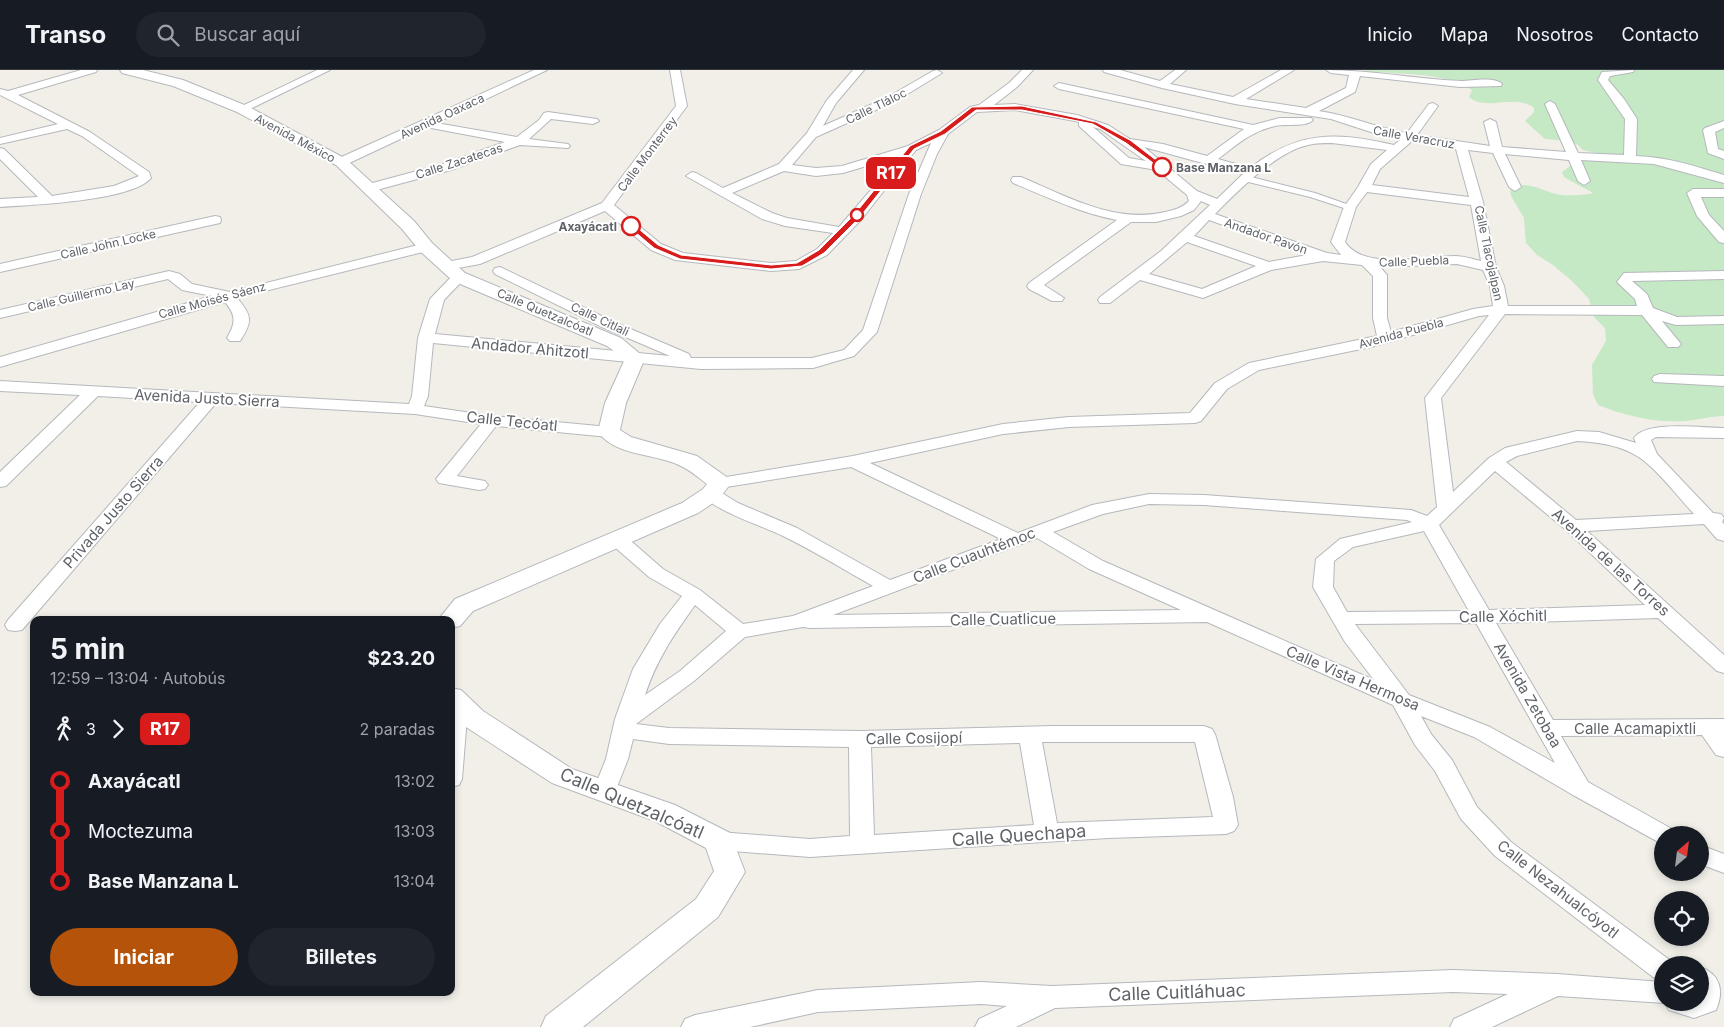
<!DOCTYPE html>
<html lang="es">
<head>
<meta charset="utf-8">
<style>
  :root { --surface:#171b24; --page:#20242c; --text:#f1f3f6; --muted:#9ea1a6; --line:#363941; --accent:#b45309 }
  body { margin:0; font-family:Inter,sans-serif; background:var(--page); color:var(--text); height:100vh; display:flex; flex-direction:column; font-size:19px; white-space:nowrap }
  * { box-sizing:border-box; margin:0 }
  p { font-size:16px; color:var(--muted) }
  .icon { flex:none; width:28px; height:28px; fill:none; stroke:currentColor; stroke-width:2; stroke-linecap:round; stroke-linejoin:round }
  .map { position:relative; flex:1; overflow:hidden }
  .panel { position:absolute; left:30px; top:546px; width:425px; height:380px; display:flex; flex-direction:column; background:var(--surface); border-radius:10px; box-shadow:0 2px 8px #0003 }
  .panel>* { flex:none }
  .badge { padding:0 10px; border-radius:8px; font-size:18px; line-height:32px }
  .needle { width:32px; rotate:28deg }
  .fabs { position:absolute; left:1654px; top:756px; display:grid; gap:10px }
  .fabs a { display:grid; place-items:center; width:55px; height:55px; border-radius:50%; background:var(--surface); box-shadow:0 2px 8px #0003; font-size:25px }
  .map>.badge { position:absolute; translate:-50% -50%; box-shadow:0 0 0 2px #fff }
  .legs { display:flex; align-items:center; gap:8px; height:55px; padding:0 20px; font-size:16px }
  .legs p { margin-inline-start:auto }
  .summary { display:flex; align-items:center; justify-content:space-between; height:85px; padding:0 20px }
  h1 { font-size:28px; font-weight:700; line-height:38px }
  .cta { display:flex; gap:10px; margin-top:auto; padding:10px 20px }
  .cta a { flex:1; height:58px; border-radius:30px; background:var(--accent); color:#fff; font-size:20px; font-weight:700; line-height:58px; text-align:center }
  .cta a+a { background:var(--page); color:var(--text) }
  ul { padding:0 20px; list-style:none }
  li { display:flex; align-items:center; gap:18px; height:50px; font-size:19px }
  li i { display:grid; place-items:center; width:8px; height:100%; margin:0 6px; background:currentColor }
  li i::after { content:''; width:12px; height:12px; margin:-6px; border:4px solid; border-radius:50%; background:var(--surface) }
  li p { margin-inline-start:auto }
  li:first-child i { background:linear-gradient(#0000 50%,currentColor 0) }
  li:last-child i { background:linear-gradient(currentColor 50%,#0000 0) }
  header { display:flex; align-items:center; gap:30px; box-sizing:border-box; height:70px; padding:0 25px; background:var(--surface); border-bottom:1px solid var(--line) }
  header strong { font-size:24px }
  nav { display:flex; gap:28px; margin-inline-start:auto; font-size:18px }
  .search { width:350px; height:45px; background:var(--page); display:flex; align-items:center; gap:12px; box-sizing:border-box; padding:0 18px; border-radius:28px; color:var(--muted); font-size:19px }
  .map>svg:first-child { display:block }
  .green { fill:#c5e8c5 }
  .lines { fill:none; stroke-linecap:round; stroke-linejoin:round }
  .pedestrian-casing { stroke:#b5b8bc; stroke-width:2 }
  .minor-casing { stroke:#b5b8bc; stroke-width:2 }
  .tertiary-casing { stroke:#b5b8bc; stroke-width:2 }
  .pedestrian { fill:#fff; fill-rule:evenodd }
  .minor { fill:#fff; fill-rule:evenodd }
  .tertiary { fill:#fff; fill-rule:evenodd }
  .line-1 { fill:#d81b1b; stroke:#fff }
  .stop-1-dot { fill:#fff; stroke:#d81b1b; stroke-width:2.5 }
  .labels { text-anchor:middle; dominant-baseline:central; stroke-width:4; stroke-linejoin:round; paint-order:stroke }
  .far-street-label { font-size:12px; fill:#5f6368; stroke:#fff }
  .far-stop-label { font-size:12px; font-weight:bold; fill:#5f6368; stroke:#fff; text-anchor:start }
  .street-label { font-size:15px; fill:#5f6368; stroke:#fff }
  .near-street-label { font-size:18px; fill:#5f6368; stroke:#fff }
</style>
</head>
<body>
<header>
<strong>Transo</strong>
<div class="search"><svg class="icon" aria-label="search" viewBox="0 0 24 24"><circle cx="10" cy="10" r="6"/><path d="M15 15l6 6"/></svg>Buscar aquí</div>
<nav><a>Inicio</a><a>Mapa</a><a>Nosotros</a><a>Contacto</a></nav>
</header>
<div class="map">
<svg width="1724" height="957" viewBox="0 0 1724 957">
  <rect width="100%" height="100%" fill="#f1efe8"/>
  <path class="green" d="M1362,0H1724V346C1711,346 1698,350 1685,351C1655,353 1626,346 1598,335L1593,324L1592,295L1606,271L1605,258L1594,247L1589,229L1572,211L1553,195L1537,185L1526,173L1524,148L1511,126L1510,118C1528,109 1543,122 1561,125C1570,126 1580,125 1590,124L1593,123L1564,107L1562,102L1581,88L1604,85L1583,80L1578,75L1569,71L1545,69L1525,51L1534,42V38C1515,23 1486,42 1469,27L1472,20C1440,0 1398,6 1362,0Z"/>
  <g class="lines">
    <g class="pedestrian-casing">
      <path id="pedestrian" d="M1247,106L1315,123L1355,137L1350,140L1310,127L1244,111V107Z"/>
    </g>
    <g class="minor-casing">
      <path id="minor" d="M81,0H97L96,2L18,25L90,62L149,102L151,108C132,131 31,135 0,137V129L38,127L0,89V78L4,79L52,126L114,116L139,106L82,66L67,59L0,74V68L58,54L0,25V19L8,21Z
        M317,0H330L246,41L242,42L236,39Z
        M534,0H547L436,53L517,67L539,50L544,43L548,42L597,49L599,51L593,54L551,49L529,69L568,74L570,76L568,78L520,75L451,100L369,122L365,121L363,118L365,115L443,94L505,72L426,57L345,95H337L335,92L337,89Z
        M670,0H680L687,36L614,135L661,174L683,183L771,193L796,191L817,179L833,163L785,156L762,149L686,106L692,102L696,103L723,118L779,94L807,63L827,30L853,0H864L836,33L823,56L888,27L933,1L937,0L942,3L896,31L816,67L792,95L816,98L842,96L908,76L939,60L970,37L979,35L1009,13L1022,0H1033L1017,17L994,35L1015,34L1077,45L1108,55L1130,69L1163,74L1207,86L1244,59L1059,19L1054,16L1059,13L1253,55L1280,48H1311L1313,50C1305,58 1286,53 1275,56C1250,62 1238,74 1218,89L1250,98C1299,60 1336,62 1394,75L1401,69L1377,64L1331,49L1235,34L1162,18L1104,2L1103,0H1120L1160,11L1175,0H1186L1170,14L1233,27L1281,0H1294L1246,29L1306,38L1346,18L1349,5L1331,3L1326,0C1371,0 1416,9 1461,11C1472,11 1494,6 1502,14L1501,16L1460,17L1360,6L1355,22L1319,41C1349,45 1377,58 1407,63L1429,34L1433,33L1438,36L1417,65L1490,76L1484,52L1490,49L1496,52L1502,77L1566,82L1545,34L1550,31L1555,34L1578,83L1624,85L1625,49L1598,10L1602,2L1634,0L1633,2L1610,6L1608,10L1624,29L1637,49L1636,86C1667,87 1695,96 1724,105V113L1654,94L1581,90L1590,111L1584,115L1578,111L1569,90L1505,84L1521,117L1515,121L1509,117L1493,83L1468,80L1483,132L1496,197L1504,216L1508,236H1637L1635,229L1617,212L1624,203L1724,201V209L1632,211L1647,224L1653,238L1677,247L1724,246V254L1676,255L1662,251L1681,274L1678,277H1668L1642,245L1505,244L1441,328L1453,422L1489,388L1505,378L1577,361L1599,362L1636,373L1634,368C1646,350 1703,358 1724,358V368L1656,367L1651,370L1657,384L1713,443L1721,444L1724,448L1722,452L1724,454V471L1717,469L1704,454L1587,461L1724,585V603L1717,601L1658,548L1496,553L1553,650L1724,649V687L1716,685L1702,665L1561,666L1588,712L1672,759L1676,765H1662V774L1573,725L1474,667L1421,646L1431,664L1452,690L1477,737L1511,772L1671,891L1673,895H1662V910L1653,907L1495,786L1461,749L1435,701L1415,675L1393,635L1207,552L810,558L803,557L745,567L694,611L636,654L669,658L860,661L1053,656H1204L1212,659L1215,664L1233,727L1238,755L1234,761L1226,764L1108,768L810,787L719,780L711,777L707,771L711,765L719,762L810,769L850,766L849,677L669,674L633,669L628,689L613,727L605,729L597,727L593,721L606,689L615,649L633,599L660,554L682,526L649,507L610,473L608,469L610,465L617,463L624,465L663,499L700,520L743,554L793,546L873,516C843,499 814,481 783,466C763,456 714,441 702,424L705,420L711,419L717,420L738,433L797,458L890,510L1001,469L851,397L720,418L714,417L711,413L714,409L853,386L1003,354L1069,347L1190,343L1215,313L1249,293L1377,266L1373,248V206L1362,195L1323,191L1271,200L1203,228L1140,210L1110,233H1100L1098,230L1100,227L1161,181L1210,135L1201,131L1194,140L1181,146L1156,152H1131L1044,215L1064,228L1062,231H1052L1029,219L1027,216L1029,213L1117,150C1080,143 1047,127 1013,113L1011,110L1013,107H1021C1066,126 1115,154 1165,142C1174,140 1182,138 1189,131L1187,125L1157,100L1121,94L1079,56V52L1075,51L1015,40L977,42L948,64L937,84L921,124L877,262L854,286L813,298L701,299L433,273L428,326L424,336L492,346L609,357L615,358L617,362L615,366L609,367L496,356L457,406L485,411L488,415L485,419L479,420L439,413L436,409L481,354L415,344L216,333L22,560L15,561L8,560L5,555L8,550L200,332L98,326L6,416L0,417V402L80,325L0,321V311L409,334L412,326L418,268L430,229L454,204L459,203L466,207L444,230L435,264L670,286L602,257L495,204L493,201L495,198L500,197L612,251L689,284L691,288H812L844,280L863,260L909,124L931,73L916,80L861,150L827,185L799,199L771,201L675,190L651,180L605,141L480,194L447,200L440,196L442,193L472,187L602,133L676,36ZM1093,57L1100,59L1146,91L1129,88ZM1412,71L1456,79L1469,127L1372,115L1380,99ZM1332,73L1387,80L1371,94L1358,117L1344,137L1331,172L1341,185L1327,183L1215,144C1238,121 1276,82 1308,75C1316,73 1324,73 1332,73ZM1144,77L1243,104L1217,129L1197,121ZM900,86L839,157L787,148L772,143L732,123L784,101L816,106L843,103ZM1367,122L1471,135L1481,191C1473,189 1463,186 1455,186C1424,186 1364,201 1345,172L1356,137ZM1209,150L1307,185L1269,192L1194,166ZM1187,172L1256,196L1202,219L1149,204ZM1457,194L1483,200L1490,216L1493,236L1473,239L1391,262L1387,248V205L1380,197ZM1489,245L1425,328L1437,437L1427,446L1411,440L1204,425L1149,424L1092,435L1018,463L870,393L1003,364L1069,357L1195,353L1201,351L1227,319L1259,300L1371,277L1479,246ZM1577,371C1599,372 1625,376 1643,390C1659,402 1679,428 1694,444L1576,450L1506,392L1517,386ZM1495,401L1566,460L1645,535L1489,540L1439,455ZM1149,434L1204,435L1407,450L1412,452L1340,469L1316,489L1313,517L1345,572L1374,610L1103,491L1053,462L1103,444ZM1424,461L1469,541L1347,542L1333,517L1334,491L1353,477ZM1037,468L1089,499L1181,540L833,545ZM695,535L726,561L680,601L645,625C657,589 673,566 695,535ZM1476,553L1555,693L1490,657L1409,625L1355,554ZM1042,672H1195L1213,747L1057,753ZM1020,673L1034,755L874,765L871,677Z
        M1724,51V58L1715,62L1718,79L1724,81V89L1708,83L1703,60L1705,58Z
        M1693,119H1724V127H1701L1709,145L1724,161V173L1719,172L1697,146L1687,123Z
        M215,146L220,147L221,150L220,153L0,202V194Z
        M426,173L433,177L431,180L237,228C252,245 253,252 240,271H230L227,268C236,253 236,245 225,232L0,297V287L212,226L182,220L168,209L0,248V240L169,201L180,204L192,214L230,222Z
        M1660,304L1724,306V316L1654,312L1652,309L1654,306Z
        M457,627L465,629L468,634L462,709L459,715L451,717V628Z
        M1700,775L1724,784V803L1700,794Z
        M1700,897C1721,904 1724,922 1716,940L1694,948L1669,940L1665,933L1558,926L1492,957H1450L1454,949L1508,924L1453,922L1055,938L1016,957H975L979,949L1007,936L981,934L818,942L750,957H681L685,949L695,945L818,920L981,912L1052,916L1453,900L1557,904L1662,912V932H1700Z"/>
    </g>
    <g class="tertiary-casing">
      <path id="tertiary" d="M120,0H143L183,10L247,36L346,89L414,151L432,173L465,203L621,268L645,288L626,333L620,360L631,367L697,386L728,408L731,413L719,429L698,443L473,541L460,556L451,558V550H438L455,529L682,433L703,419L707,414C699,408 690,400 681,396C656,383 616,387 598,362L605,333L625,289L607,276L453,211L420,181L402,159L336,95L237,42L173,16L122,3Z
        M451,618L461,620L483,641L572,699L675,735L730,763L745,802L718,847L583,957H541L546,946L696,829L714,801L706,778L655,751L552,713L463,655L451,643Z"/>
    </g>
    <use href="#pedestrian" class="pedestrian"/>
    <use href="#minor" class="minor"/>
    <use href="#tertiary" class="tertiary"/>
  </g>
  <path class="line-1" d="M1022,36L1096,52L1130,70L1165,97L1160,98L1126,73L1093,54L1022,40H976L945,64L914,79L859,148L824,183L802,196L771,199L680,189L654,178L628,156L634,155L658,175L681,185L771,195L797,193L819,180L854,145L910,76L941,61L972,37Z"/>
  <g class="stop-1-dot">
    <circle cx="1162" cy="97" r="9"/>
    <circle cx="857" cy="145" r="6"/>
    <circle cx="631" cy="156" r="9"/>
  </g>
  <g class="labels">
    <g class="far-street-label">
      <text transform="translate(876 36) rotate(-26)">Calle Tláloc</text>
      <text transform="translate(442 46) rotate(-25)">Avenida Oaxaca</text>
      <text transform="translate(1414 67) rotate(10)">Calle Veracruz</text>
      <text transform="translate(295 68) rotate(28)">Avenida México</text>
      <text transform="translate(647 84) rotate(-53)">Calle Monterrey</text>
      <text transform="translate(459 91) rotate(-18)">Calle Zacatecas</text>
      <text transform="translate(1266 166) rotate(19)">Andador Pavón</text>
      <text transform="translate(108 174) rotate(-13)">Calle John Locke</text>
      <text transform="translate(1489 183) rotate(78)">Calle Tlacojalpan</text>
      <text transform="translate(1414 191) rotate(-2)">Calle Puebla</text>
      <text transform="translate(81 225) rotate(-13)">Calle Guillermo Lay</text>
      <text transform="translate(212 230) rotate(-15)">Calle Moisés Sáenz</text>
      <text transform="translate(545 242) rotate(23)">Calle Quetzalcóatl</text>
      <text transform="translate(600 249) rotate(25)">Calle Citlali</text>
      <text transform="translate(1401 263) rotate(-15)">Avenida Puebla</text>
    </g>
    <g class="far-stop-label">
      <text x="1176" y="97">Base Manzana L</text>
      <text x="617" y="156" text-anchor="end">Axayácatl</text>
    </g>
    <g class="street-label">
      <text transform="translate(530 278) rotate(5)">Andador Ahitzotl</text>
      <text transform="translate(207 328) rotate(3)">Avenida Justo Sierra</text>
      <text transform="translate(512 351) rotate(6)">Calle Tecóatl</text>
      <text transform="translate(113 442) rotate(-49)">Privada Justo Sierra</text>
      <text transform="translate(974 485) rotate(-21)">Calle Cuauhtémoc</text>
      <text transform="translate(1611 492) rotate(42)">Avenida de las Torres</text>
      <text transform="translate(1503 546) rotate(-1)">Calle Xóchitl</text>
      <text transform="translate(1003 549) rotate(-1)">Calle Cuatlicue</text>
      <text transform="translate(1353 608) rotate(23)">Calle Vista Hermosa</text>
      <text transform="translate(1528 625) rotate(60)">Avenida Zetobaa</text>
      <text x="1635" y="658">Calle Acamapixtli</text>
      <text transform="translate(914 668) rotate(-1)">Calle Cosijopí</text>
      <text transform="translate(1558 819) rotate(38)">Calle Nezahualcóyotl</text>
    </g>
    <g class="near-street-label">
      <text transform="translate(632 733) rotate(23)">Calle Quetzalcóatl</text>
      <text transform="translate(1019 765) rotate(-4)">Calle Quechapa</text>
      <text transform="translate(1177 922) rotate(-2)">Calle Cuitláhuac</text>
    </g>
  </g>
</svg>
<div class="fabs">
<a><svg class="needle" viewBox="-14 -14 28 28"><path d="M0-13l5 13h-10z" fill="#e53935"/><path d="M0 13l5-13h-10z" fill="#9ea1a6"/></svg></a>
<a><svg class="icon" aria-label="locate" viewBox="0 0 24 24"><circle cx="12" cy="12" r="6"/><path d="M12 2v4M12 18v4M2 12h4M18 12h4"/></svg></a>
<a><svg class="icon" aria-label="layers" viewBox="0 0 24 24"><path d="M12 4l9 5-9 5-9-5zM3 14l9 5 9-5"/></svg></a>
</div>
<b class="badge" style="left:891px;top:103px;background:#d81b1b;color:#fff">R17</b>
<section class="panel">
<div class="summary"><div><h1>5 min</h1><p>12:59 – 13:04 · Autobús</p></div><b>$23.20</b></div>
<div class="legs"><svg class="icon" aria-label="walk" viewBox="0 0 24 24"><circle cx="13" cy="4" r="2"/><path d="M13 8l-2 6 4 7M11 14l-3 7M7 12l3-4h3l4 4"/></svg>3<svg class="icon" aria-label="forward" viewBox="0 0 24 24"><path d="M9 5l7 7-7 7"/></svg><b class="badge" style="background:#d81b1b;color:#fff">R17</b><p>2 paradas</p></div>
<ul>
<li><i style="color:#d81b1b"></i><b>Axayácatl</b><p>13:02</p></li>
<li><i style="color:#d81b1b"></i><span>Moctezuma</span><p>13:03</p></li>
<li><i style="color:#d81b1b"></i><b>Base Manzana L</b><p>13:04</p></li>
</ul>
<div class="cta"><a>Iniciar</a><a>Billetes</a></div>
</section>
</div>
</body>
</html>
